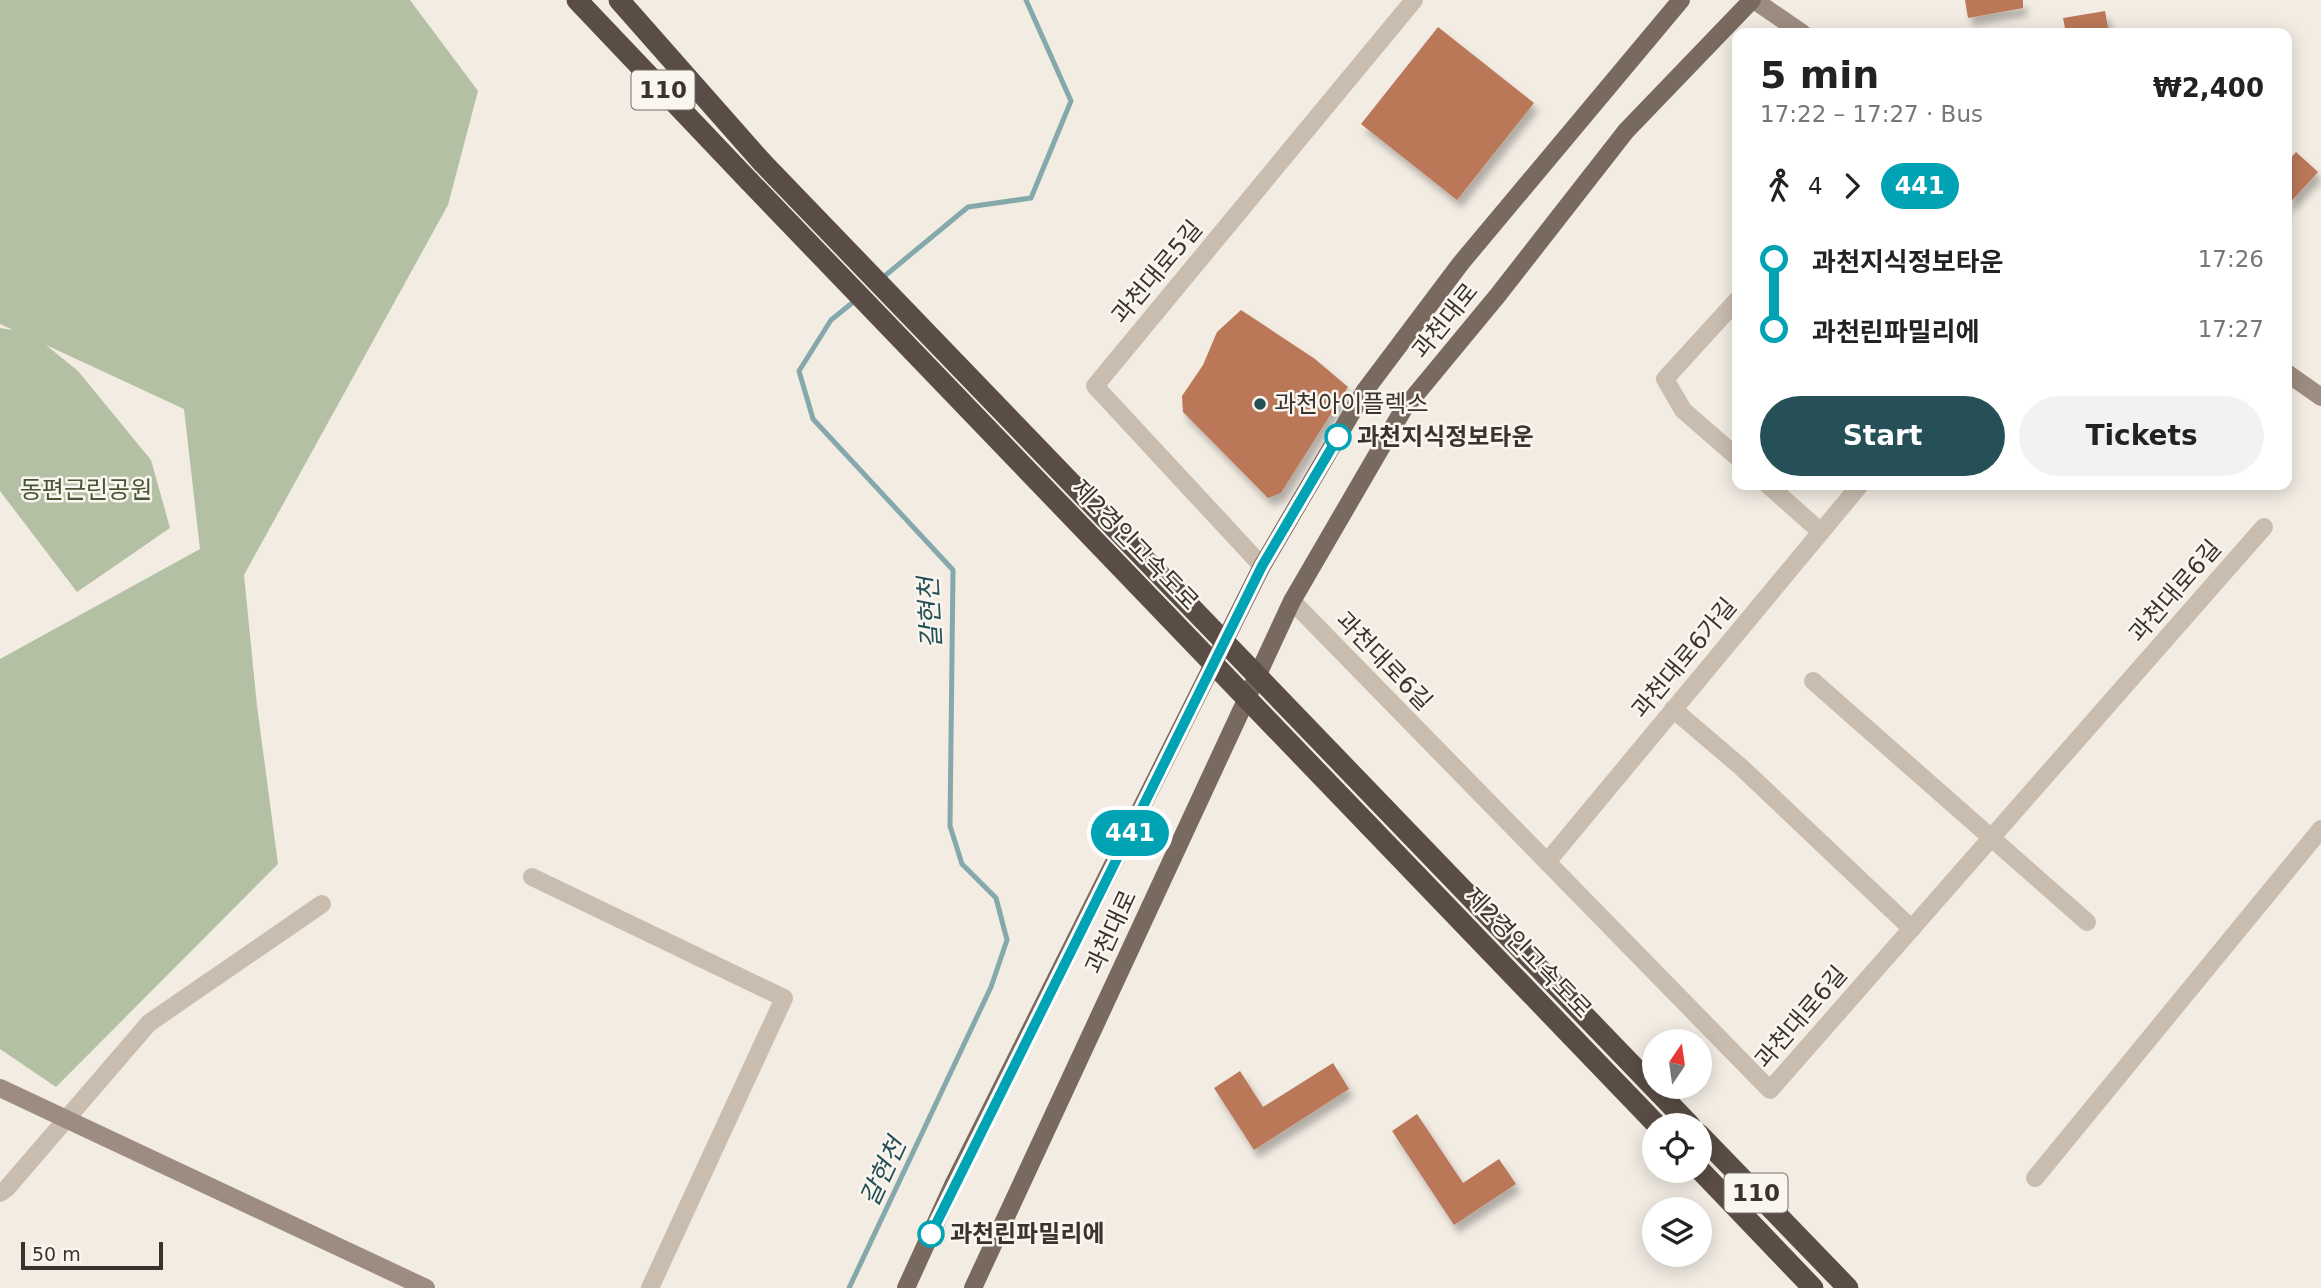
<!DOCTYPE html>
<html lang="en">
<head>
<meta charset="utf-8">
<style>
  :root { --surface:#fff; --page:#f2f2f2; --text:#222; --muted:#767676; --accent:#265057 }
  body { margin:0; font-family:"DejaVu Sans","Noto Sans KR",sans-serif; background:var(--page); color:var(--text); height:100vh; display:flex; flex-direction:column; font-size:26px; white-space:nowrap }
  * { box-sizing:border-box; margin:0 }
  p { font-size:23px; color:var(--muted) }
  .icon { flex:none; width:38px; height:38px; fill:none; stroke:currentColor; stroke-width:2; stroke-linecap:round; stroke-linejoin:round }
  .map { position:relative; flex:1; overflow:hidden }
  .details { position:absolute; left:1732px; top:28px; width:560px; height:462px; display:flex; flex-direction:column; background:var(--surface); border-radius:14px; box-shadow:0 4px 18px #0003 }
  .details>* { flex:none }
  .badge { padding:0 14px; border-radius:23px; font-size:24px; line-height:46px }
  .needle { width:46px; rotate:13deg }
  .tools { position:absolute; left:1642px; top:1029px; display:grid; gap:14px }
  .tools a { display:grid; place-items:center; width:70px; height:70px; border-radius:50%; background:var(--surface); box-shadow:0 4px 18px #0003; font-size:35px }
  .scale { position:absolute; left:21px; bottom:18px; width:142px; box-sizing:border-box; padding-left:7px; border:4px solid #39322d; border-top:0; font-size:19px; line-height:24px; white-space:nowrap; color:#39322d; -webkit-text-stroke:5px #faf6ef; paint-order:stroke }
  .map>.badge { position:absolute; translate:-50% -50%; box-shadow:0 0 0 4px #fff }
  .legs { display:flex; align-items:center; gap:10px; height:77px; padding:0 28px; font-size:23px }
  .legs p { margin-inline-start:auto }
  .summary { display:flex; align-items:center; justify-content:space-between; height:119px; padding:0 28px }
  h1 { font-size:38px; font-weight:600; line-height:52px }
  .cta { display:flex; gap:14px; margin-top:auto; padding:14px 28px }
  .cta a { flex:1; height:80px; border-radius:42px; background:var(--accent); color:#fff; font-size:28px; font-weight:600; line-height:80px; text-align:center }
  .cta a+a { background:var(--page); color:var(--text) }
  ul { padding:0 28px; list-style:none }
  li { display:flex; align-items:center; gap:24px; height:70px; font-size:26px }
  li i { display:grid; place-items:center; width:10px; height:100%; margin:0 9px; background:currentColor }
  li i::after { content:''; width:18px; height:18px; margin:-9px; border:5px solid; border-radius:50%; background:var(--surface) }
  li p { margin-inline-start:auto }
  li:first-child i { background:linear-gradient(#0000 50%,currentColor 0) }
  li:last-child i { background:linear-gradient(currentColor 50%,#0000 0) }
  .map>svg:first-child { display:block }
  .green { fill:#b4c0a4 }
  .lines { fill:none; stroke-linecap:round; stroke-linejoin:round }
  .stream { stroke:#84a8ac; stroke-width:5 }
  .building { fill:#bb7858; filter:url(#shadow) }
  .street { stroke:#c9bdaf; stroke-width:18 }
  .secondary { stroke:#9d8d81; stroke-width:18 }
  .primary { stroke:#796a5f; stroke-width:18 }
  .highway { stroke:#594d45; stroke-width:21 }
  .highway-bridge { stroke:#594d45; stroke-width:21 }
  .line-1-casing { stroke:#fff; stroke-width:16 }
  .line-1 { stroke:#00a3b4; stroke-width:10 }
  .poi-dot { fill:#265057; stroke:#faf6ef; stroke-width:2.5 }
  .stop-1-dot { fill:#fff; stroke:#00a3b4; stroke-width:3.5 }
  .labels { text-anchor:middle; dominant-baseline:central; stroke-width:5; stroke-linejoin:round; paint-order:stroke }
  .shield { fill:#faf6ef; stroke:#736d67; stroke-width:2 }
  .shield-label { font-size:23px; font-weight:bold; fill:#39322d }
  .street-label { font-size:24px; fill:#39322d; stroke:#faf6ef }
  .poi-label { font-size:24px; fill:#39322d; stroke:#faf6ef; text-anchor:start }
  .stop-label { font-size:24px; font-weight:bold; fill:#39322d; stroke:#faf6ef; text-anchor:start }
  .park-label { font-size:24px; fill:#465533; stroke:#faf6ef }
  .water-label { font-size:26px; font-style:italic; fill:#265057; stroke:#faf6ef }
</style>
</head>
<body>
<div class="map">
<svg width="2321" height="1288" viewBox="0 0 2321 1288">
  <defs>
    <filter id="shadow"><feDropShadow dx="4.5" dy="8" stdDeviation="3.5" flood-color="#0004"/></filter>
  </defs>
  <rect width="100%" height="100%" fill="#f2ece3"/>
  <path class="green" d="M0,0H410L478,91L448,205L244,575L257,706L278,864L56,1087L0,1049V659L200,549L184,409L46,345L78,371L151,460L170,528L77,592L0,491V328L13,330L0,324Z"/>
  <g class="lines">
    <path class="stream" d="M881,279L968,207L1031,198L1071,101L1026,0
      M849,1288L991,987L1007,940L996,898L962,864L950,826L953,570L813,419L799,371L831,320L857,299"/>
  </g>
  <path class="building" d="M1965,0H2023V8L1968,18Z
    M2105,11L2109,33H2066L2063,18Z
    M1438,27L1534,103L1457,200L1361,124Z
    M2296,152L2318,172L2287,206V162Z
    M1241,310L1315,359L1348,387L1281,493L1268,498L1183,412L1182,396L1203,365L1217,332Z
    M1333,1063L1349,1089L1254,1150L1214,1088L1240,1071L1263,1107Z
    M1417,1114L1463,1183L1499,1159L1516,1184L1454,1225L1392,1131Z"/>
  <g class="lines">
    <path class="street" d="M1738,299L1665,379L1683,410L1738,458
      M1768,485L1821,532
      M1262,566L1095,386L1414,0
      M1292,601L1770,1090L2264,527
      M1813,681L2087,922
      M1673,709L1741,767L1912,929
      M1547,862L1860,485
      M532,877L784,998L650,1288
      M2035,1178L2321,829
      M0,1193L7,1188L149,1023L322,904"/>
    <path class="secondary" d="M1754,0L1802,33
      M2287,373L2321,397
      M0,1088L426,1288"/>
    <path class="primary" d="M906,1288L953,1185L1262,566L1364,392L1461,263L1681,0
      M973,1288L1292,601L1403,410L1498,295L1626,131L1752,0"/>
    <path class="highway" d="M577,0L749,181
      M619,0L762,162
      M1699,1134L1848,1288
      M1699,1169L1813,1288"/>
    <path class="highway-bridge" d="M762,162L1690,1125
      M749,181L1657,1125"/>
  </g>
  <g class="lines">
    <g class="line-1-casing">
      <path id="line-1" d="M931,1234L1262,566L1338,437"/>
    </g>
    <use href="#line-1" class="line-1"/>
  </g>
  <circle class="poi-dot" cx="1260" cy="404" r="7"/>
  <g class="stop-1-dot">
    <circle cx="1338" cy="437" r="12"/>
    <circle cx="931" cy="1234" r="12"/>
  </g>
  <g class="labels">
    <g class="shield">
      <rect x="631.5" y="70.5" width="63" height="39" rx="5"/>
      <rect x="1724.5" y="1173.5" width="63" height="39" rx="5"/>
    </g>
    <g class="shield-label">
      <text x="663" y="90">110</text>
      <text x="1756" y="1193">110</text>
    </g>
    <g class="street-label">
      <text transform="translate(1157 272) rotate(-50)">과천대로5길</text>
      <text transform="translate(1445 321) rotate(-51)">과천대로</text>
      <text transform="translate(1135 545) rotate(46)">제2경인고속도로</text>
      <text transform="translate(2175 591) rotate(-49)">과천대로6길</text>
      <text transform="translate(1684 658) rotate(-50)">과천대로6가길</text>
      <text transform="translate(1384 661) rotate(46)">과천대로6길</text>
      <text transform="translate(1111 932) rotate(-65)">과천대로</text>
      <text transform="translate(1528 953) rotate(46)">제2경인고속도로</text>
      <text transform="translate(1801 1017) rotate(-49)">과천대로6길</text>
    </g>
    <g class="poi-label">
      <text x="1274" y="404">과천아이플렉스</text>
    </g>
    <g class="stop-label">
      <text x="1357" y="437">과천지식정보타운</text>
      <text x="950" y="1234">과천린파밀리에</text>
    </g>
    <g class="park-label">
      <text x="86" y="490">동편근린공원</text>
    </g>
    <g class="water-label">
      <text transform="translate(930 613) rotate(-93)">갈현천</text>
      <text transform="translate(883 1172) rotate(-65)">갈현천</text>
    </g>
  </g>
</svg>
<div class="tools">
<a><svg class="needle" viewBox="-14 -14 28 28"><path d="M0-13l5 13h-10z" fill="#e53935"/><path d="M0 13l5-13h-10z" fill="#767676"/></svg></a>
<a><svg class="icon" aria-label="locate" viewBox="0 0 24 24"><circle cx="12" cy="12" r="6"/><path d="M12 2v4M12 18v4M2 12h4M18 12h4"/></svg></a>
<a><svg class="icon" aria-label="layers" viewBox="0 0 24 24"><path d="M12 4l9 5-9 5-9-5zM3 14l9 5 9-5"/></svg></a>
</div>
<div class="scale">50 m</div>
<b class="badge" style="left:1130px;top:833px;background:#00a3b4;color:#fff">441</b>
<section class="details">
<div class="summary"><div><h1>5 min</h1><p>17:22 – 17:27 · Bus</p></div><b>₩2,400</b></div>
<div class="legs"><svg class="icon" aria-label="walk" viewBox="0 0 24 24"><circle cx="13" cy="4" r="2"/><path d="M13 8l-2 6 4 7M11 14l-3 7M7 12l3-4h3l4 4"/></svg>4<svg class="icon" aria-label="forward" viewBox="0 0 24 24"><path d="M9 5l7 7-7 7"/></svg><b class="badge" style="background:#00a3b4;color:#fff">441</b></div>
<ul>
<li><i style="color:#00a3b4"></i><b>과천지식정보타운</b><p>17:26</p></li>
<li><i style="color:#00a3b4"></i><b>과천린파밀리에</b><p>17:27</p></li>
</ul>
<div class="cta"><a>Start</a><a>Tickets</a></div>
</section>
</div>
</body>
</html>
